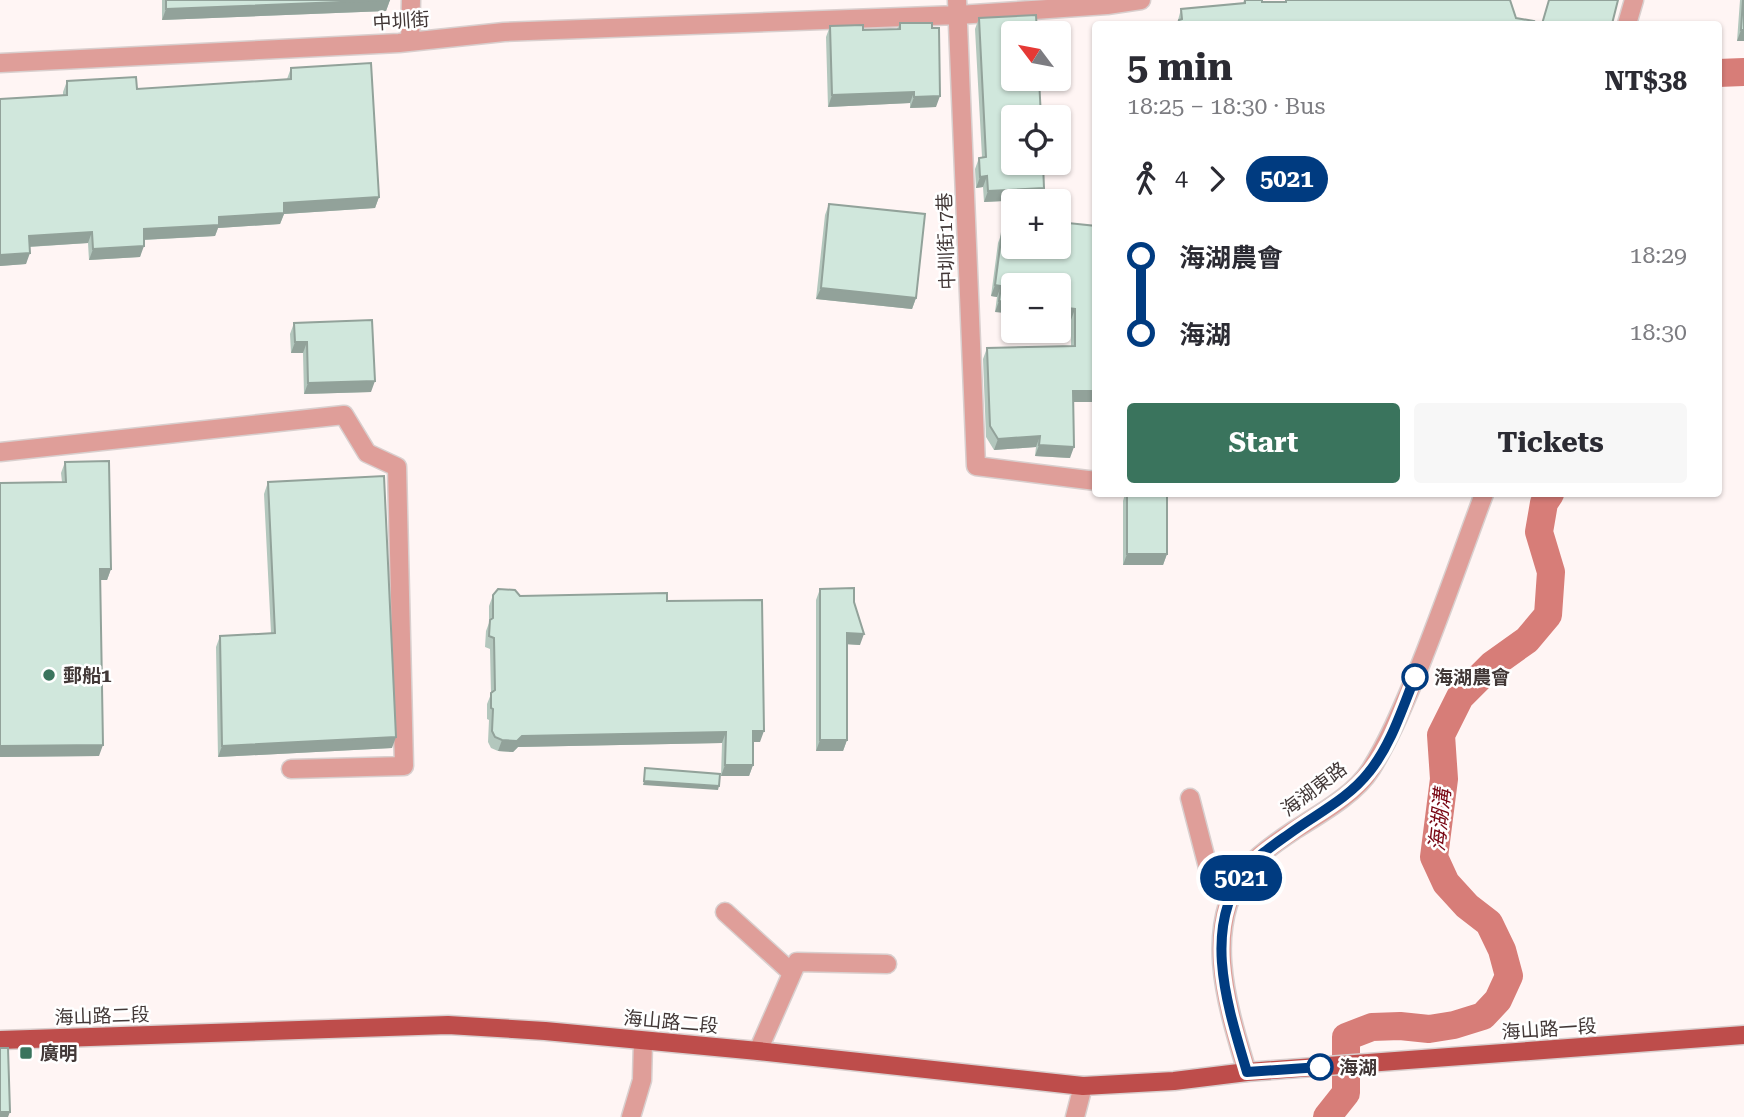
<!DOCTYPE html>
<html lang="en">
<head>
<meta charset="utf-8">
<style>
  :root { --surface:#fff; --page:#f7f7f7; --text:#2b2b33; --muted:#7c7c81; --accent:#3a745d }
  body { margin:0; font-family:"Roboto Serif","Noto Sans TC",serif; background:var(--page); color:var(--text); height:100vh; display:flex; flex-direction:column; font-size:26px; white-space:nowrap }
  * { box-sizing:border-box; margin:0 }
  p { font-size:23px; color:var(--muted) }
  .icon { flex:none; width:38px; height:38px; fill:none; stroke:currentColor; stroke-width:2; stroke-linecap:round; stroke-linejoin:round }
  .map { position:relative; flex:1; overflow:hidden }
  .panel { position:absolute; left:1092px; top:21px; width:630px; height:476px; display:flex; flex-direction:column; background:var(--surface); border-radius:7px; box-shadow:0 2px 5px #0004 }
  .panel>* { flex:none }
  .badge { padding:0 14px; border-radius:23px; font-size:24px; line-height:46px }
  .needle { width:46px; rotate:302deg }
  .controls { position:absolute; left:1001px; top:21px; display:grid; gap:14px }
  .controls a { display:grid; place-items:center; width:70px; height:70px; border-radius:7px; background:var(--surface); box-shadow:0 2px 5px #0004; font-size:35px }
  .map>.badge { position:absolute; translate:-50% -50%; box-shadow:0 0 0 4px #fff }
  .legs { display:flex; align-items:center; gap:10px; height:77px; padding:0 35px; font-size:23px }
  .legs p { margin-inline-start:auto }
  .overview { display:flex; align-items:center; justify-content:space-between; height:119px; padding:0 35px }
  h1 { font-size:38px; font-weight:700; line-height:52px }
  .action { display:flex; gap:14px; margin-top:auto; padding:14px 35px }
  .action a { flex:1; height:80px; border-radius:7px; background:var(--accent); color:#fff; font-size:28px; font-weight:700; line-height:80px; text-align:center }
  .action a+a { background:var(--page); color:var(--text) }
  ul { padding:0 35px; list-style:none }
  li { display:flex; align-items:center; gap:24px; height:77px; font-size:26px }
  li i { display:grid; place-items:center; width:10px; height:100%; margin:0 9px; background:currentColor }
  li i::after { content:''; width:18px; height:18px; margin:-9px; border:5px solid; border-radius:50%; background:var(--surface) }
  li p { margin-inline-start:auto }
  li:first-child i { background:linear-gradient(#0000 50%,currentColor 0) }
  li:last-child i { background:linear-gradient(currentColor 50%,#0000 0) }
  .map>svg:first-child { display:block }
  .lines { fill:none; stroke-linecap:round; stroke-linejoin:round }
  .river { stroke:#d77d78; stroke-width:28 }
  .minor-casing { stroke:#d9cfce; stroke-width:21 }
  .major-casing { stroke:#d9cfce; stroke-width:21 }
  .minor { stroke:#df9e99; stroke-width:18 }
  .major { stroke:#be4d4b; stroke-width:18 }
  .wall { fill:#b3c7bd }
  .shaded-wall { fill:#92a29a }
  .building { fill:#d0e7dc; stroke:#92a29a; stroke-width:2 }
  .line-1-casing { stroke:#fff; stroke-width:16 }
  .line-1 { stroke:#003b80; stroke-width:10 }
  .poi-dot { fill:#3a745d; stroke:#fff; stroke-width:2.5 }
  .stop-1-dot { fill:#fff; stroke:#003b80; stroke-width:3.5 }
  .labels { text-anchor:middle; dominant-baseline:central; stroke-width:5; stroke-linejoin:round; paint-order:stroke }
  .street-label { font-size:19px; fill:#423837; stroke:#fff }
  .poi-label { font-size:19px; font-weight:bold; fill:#423837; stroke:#fff; text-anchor:start }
  .stop-label { font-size:19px; font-weight:bold; fill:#423837; stroke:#fff; text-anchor:start }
  .water-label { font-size:21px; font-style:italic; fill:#790714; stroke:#fff }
</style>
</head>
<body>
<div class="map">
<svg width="1744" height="1117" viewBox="0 0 1744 1117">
  <rect width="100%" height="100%" fill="#fff5f4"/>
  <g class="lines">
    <path class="river" d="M1718,73L1744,72
      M1327,1117L1346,1093V1037L1372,1027L1400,1026L1429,1029L1454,1025L1483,1016L1498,1000L1509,976L1502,950L1489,923L1467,906L1446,883L1434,857L1444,779L1441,735L1460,697L1492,665L1527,640L1548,615L1551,572L1539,532L1544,503L1550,494"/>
    <g class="minor-casing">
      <path id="minor" d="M957,0L976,466L1096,481
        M1627,24L1634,0
        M410,42L411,0
        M0,63L399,43L504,32L958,15L1107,5L1141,0
        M0,452L344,415L367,453L397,467L404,766L291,769
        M1190,798L1210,875L1234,889
        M725,912L792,973
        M758,1051L797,962L887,964
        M1247,1072C1228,1008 1201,927 1247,868C1258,855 1278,841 1293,831C1318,815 1355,795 1371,769C1390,738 1403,706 1417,673C1441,614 1462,553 1484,494
        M631,1117L642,1080L643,1041
        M1075,1117L1083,1086"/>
    </g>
    <g class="major-casing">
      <path id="major" d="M0,1040L448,1025L545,1031L758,1051L1083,1086L1174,1081L1247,1072L1744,1035"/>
    </g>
    <use href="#minor" class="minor"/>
    <use href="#major" class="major"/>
  </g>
  <path class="wall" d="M162,0H390L386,11L162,20Z
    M1244,0H1262V2H1285V0H1510L1516,18L1533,24H1177L1181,9L1243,3Z
    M1740,0H1744V41H1737Z
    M979,18L1040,199L984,202L983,187L976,188L975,169L979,158L982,157L975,29Z
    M900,23L936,107L910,108V103L828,107L826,37L830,26L863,30L897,29Z
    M291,68L379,197L375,208L284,214L280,224L218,228L215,236L144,240L140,257L89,260L88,243L29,247L26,264L0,266V99L63,95V92L67,81L137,89L287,79Z
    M829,204L916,298L912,309L816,299L825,215Z
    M1008,216L1096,226V402H1073L1070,458L1035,456L1036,447L994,450L986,437L983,359L987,348L1071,346V320L1059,318V285L995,312L997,297L991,296L998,243L1002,232H1004Z
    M294,323L371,392L304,394L303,353H291L290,334Z
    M65,462L111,569L107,580H101L99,756L0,757V483L62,482L61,473Z
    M268,482L392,748L218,757L216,647L220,636L271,633L264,494Z
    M1125,494H1167V554L1163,565H1123V501Z
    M820,589L854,602L860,645L847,644V740L843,751H816V600Z
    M493,595L667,601L760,742H753V765L749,776H721L722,743L518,747L513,752L498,751L491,748L488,742L489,720L487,719V704L491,694L490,649L485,647L486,631L489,623V606Z"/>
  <path class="shaded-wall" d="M390,0L386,11L162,20L166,9Z
    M1741,30H1744V41H1737Z
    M914,92L910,103L828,107L832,95Z
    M940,96L936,107L910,108L914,97Z
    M987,176L983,187L976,188L980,177Z
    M1044,188L1040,199L984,202L988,191Z
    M379,197L375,208L284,214L280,224L218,228L215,236L139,240L144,229L219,217L284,203Z
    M92,232L88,243L25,247L29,236Z
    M144,246L140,257L89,260L93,249Z
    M30,253L26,264L0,266V255Z
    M995,285L1001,286L997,297L991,296Z
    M821,288L916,298L912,309L816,299Z
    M999,301L1013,302V314L995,312Z
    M1059,307L1075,309L1071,320L1059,318Z
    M295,342H307L303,353H291Z
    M375,381L371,392L304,394L308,383Z
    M1073,391H1096V402H1069Z
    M1040,436L1036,447L994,450L998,439Z
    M1039,445L1074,447L1070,458L1035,456Z
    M1127,554H1167L1163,565H1123Z
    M100,569H111L107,580H96Z
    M847,633L864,634L860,645L843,644Z
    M753,731H764L760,742H749Z
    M726,732L722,743L518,747L513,752L498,751L502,740L522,736Z
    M396,737L392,748L218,757L222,746Z
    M820,740H847L843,751H816Z
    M103,745L99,756L0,757V746Z
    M725,765H753L749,776H721Z
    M644,781L719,786L718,790L643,785Z
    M0,1112H10L8,1117H0Z"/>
  <path class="building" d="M166,0H390L166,9Z
    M1245,0H1262V2H1286V0H1510L1516,18L1534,21L1533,24H1178L1179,20L1182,19L1181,9L1245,3Z
    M1549,0H1618L1612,24H1542Z
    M1743,0H1744V30H1741Z
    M1036,15L1037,33H1013V79H1039L1041,117H1013V163H1043L1044,188L988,191L987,176L980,177L979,158L986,157L979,18Z
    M900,23H932V28H939L940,96L914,97V92L832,95L830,26L863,25V30L900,29Z
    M371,63L379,197L284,203V213L219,217V225L144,229V246L93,249L92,232L29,236L30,253L0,255V99L67,95V81L136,77L137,89L291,79V68Z
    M829,204L925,214L916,298L821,288Z
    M1008,216L1013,217V247H1059V222L1096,226V391H1073L1074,447L1039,445L1040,436L998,439L990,426L987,348L1075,346V309L1059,307V285H1013V302L999,301L1001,286L995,285L1002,232H1007Z
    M372,320L375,381L308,383L307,342H295L294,323Z
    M109,461L111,569H100L103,745L0,746V483L66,482L65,462Z
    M384,476L396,737L222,746L220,636L275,633L268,482Z
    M1127,494H1167V554H1127Z
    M854,588V602L864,634L847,633V740H820V589Z
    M498,589L515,590L520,596L667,593V601L762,600L764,731H753V765H725L726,732L522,736L517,741L502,740L495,737L492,731L493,709L491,708V693L495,690L494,638L489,636L490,620L493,618V595Z
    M645,768L720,774L719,786L644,781Z
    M0,1048H8L10,1112H0Z"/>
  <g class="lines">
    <g class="line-1-casing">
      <path id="line-1" d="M1320,1067L1247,1072C1228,1008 1200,926 1248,868C1258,855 1275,844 1289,834C1316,814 1348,799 1369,772C1391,745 1402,709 1415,677"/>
    </g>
    <use href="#line-1" class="line-1"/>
  </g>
  <g class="poi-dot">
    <circle cx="49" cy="675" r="7"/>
    <rect x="19" y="1046" width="14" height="14" rx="3.5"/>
  </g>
  <g class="stop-1-dot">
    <circle cx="1415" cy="677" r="12"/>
    <circle cx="1320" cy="1067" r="12"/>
  </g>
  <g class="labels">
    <g class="street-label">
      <text transform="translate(401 21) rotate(-4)">中圳街</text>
      <text transform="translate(946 241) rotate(-92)">中圳街17巷</text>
      <text transform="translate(1314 789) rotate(-37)">海湖東路</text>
      <text transform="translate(102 1016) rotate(-2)">海山路二段</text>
      <text transform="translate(671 1022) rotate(5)">海山路二段</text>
      <text transform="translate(1549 1029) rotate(-4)">海山路一段</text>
    </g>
    <g class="poi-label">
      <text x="63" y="675">郵船1</text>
      <text x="40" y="1053">廣明</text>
    </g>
    <g class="stop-label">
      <text x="1434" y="677">海湖農會</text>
      <text x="1339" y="1067">海湖</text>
    </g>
    <g class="water-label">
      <text transform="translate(1440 820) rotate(-84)">海湖溝</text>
    </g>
  </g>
</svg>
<div class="controls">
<a><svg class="needle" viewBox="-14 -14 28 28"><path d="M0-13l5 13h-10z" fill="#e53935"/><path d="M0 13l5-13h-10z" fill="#7c7c81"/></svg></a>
<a><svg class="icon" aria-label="locate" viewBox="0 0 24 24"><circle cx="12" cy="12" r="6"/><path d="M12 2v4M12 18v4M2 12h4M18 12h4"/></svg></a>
<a>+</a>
<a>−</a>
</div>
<b class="badge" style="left:1241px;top:878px;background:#003b80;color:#fff">5021</b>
<section class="panel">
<div class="overview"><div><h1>5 min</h1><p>18:25 – 18:30 · Bus</p></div><b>NT$38</b></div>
<div class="legs"><svg class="icon" aria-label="walk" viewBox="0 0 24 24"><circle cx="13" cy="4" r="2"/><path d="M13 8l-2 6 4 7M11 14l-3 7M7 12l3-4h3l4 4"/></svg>4<svg class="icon" aria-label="forward" viewBox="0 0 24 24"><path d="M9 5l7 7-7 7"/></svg><b class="badge" style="background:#003b80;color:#fff">5021</b></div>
<ul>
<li><i style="color:#003b80"></i><b>海湖農會</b><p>18:29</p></li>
<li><i style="color:#003b80"></i><b>海湖</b><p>18:30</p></li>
</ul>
<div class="action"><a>Start</a><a>Tickets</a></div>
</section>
</div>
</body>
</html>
